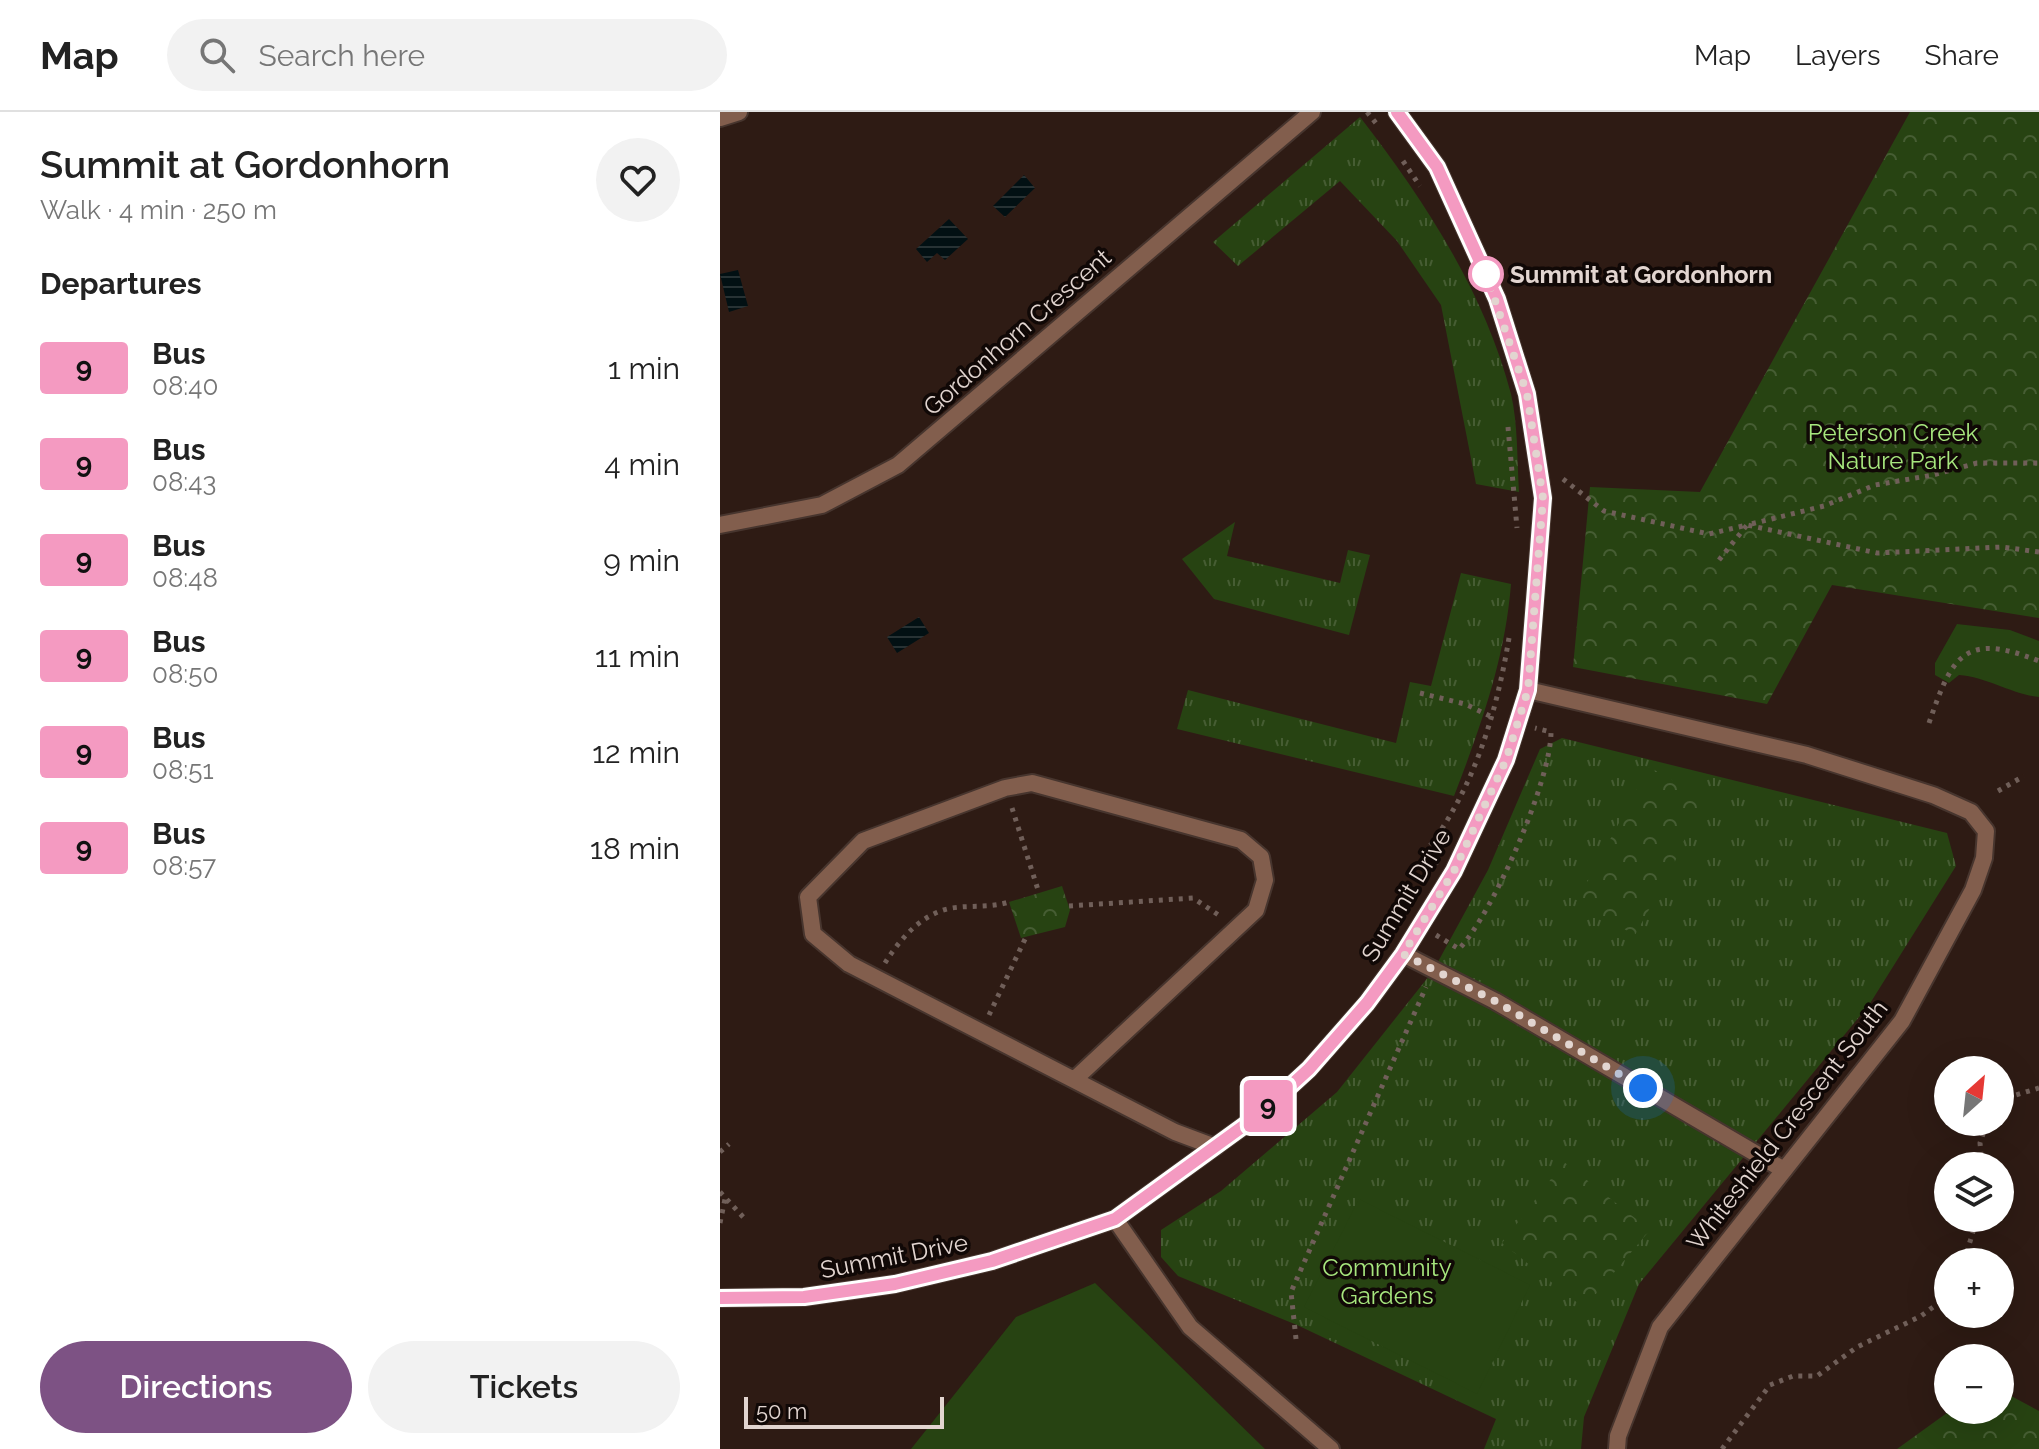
<!DOCTYPE html>
<html lang="en">
<head>
<meta charset="utf-8">
<style>
  :root { --surface:#fff; --page:#f2f2f2; --text:#222; --muted:#767676; --line:#e0e0e0; --accent:#7d5284 }
  body { margin:0; font-family:Raleway,sans-serif; background:var(--page); color:var(--text); height:100vh; display:flex; flex-direction:column; font-size:30px; white-space:nowrap }
  * { box-sizing:border-box; margin:0 }
  p { font-size:26px; color:var(--muted) }
  .icon { flex:none; width:44px; height:44px; fill:none; stroke:currentColor; stroke-width:2; stroke-linecap:round; stroke-linejoin:round }
  .map { position:relative; flex:1; overflow:hidden }
  .panel { display:flex; flex-direction:column; background:var(--surface); width:720px }
  .panel>* { flex:none }
  .badge { padding:0 16px; border-radius:6px; font-size:28px; line-height:52px }
  .needle { width:52px; rotate:27deg }
  .fabs { position:absolute; left:1214px; top:944px; display:grid; gap:16px }
  .fabs a { display:grid; place-items:center; width:80px; height:80px; border-radius:50%; background:var(--surface); box-shadow:0 8px 32px #0002; font-size:40px }
  .scale { position:absolute; left:24px; bottom:20px; width:200px; box-sizing:border-box; padding-left:8px; border:4px solid #e2d5d0; border-top:0; font-size:22px; line-height:28px; white-space:nowrap; color:#e2d5d0; -webkit-text-stroke:6px #100806; paint-order:stroke }
  .you { position:absolute; width:40px; height:40px; margin:-20px; border:6px solid #fff; border-radius:50%; background:#1a73e8; box-shadow:0 0 0 12px #1a73e833 }
  .map>.badge { position:absolute; translate:-50% -50%; box-shadow:0 0 0 4px #fff }
  h2 { padding:0 40px; font-size:30px; line-height:72px }
  .round { display:grid; place-items:center; flex:none; width:84px; height:84px; border-radius:42px; background:var(--page) }
  .summary { display:flex; align-items:center; justify-content:space-between; height:136px; padding:0 40px }
  h1 { font-size:38px; font-weight:600; line-height:60px }
  .primary-button { display:flex; gap:16px; margin-top:auto; padding:16px 40px }
  .primary-button a { flex:1; height:92px; border-radius:48px; background:var(--accent); color:#fff; font-size:32px; font-weight:600; line-height:92px; text-align:center }
  .primary-button a+a { background:var(--page); color:var(--text) }
  ul { padding:0; list-style:none }
  li { display:flex; align-items:center; gap:24px; height:96px; padding:0 40px }
  li div { flex:1 }
  li b { display:block; font-size:30px }
  li em { font-style:normal }
  li .badge { min-width:88px; font-weight:700; text-align:center }
  header { display:flex; align-items:center; gap:48px; box-sizing:border-box; height:112px; padding:0 40px; background:var(--surface); border-bottom:2px solid var(--line) }
  header strong { font-size:38px }
  nav { display:flex; gap:44px; margin-inline-start:auto; font-size:28px }
  .search { width:560px; height:72px; background:var(--page); display:flex; align-items:center; gap:20px; box-sizing:border-box; padding:0 28px; border-radius:44px; color:var(--muted); font-size:30px }
  main { display:flex; flex:1; min-height:0 }
  .map>svg:first-child { display:block }
  .grass { fill:url(#grass-tufts) }
  .forest { fill:url(#forest-crowns) }
  .garden { fill:#274312 }
  .water { fill:url(#water-rules) }
  .lines { fill:none; stroke-linecap:round; stroke-linejoin:round }
  .lane-casing { stroke:#47352e; stroke-width:20 }
  .street-casing { stroke:#47352e; stroke-width:20 }
  .secondary-casing { stroke:#47352e; stroke-width:20 }
  .path { stroke:#705f59; stroke-width:5; stroke-dasharray:4 6; stroke-linecap:butt }
  .lane { stroke:#825e4d; stroke-width:16 }
  .street { stroke:#825e4d; stroke-width:16 }
  .secondary { stroke:#bb8165; stroke-width:16 }
  .line-casing { stroke:#fff; stroke-width:18 }
  .line { stroke:#f49ac1; stroke-width:12 }
  .walk { stroke:#e2d5d0; stroke-width:8; stroke-dasharray:0 14.4 }
  .stop-dot { fill:#fff; stroke:#f49ac1; stroke-width:4 }
  .labels { text-anchor:middle; dominant-baseline:central; stroke-width:7; stroke-linejoin:round; paint-order:stroke }
  .stop-label { font-size:24px; font-weight:bold; fill:#e2d5d0; stroke:#100806; text-anchor:start }
  .street-label { font-size:24px; fill:#e2d5d0; stroke:#100806 }
  .park-label { font-size:24px; fill:#a7e77e; stroke:#100806 }
</style>
</head>
<body>
<header>
<strong>Map</strong>
<div class="search"><svg class="icon" aria-label="search" viewBox="0 0 24 24"><circle cx="10" cy="10" r="6"/><path d="M15 15l6 6"/></svg>Search here</div>
<nav><a>Map</a><a>Layers</a><a>Share</a></nav>
</header>
<main>
<section class="panel">
<div class="summary"><div><h1>Summit at Gordonhorn</h1><p>Walk · 4 min · 250 m</p></div><a class="round"><svg class="icon" aria-label="heart" viewBox="0 0 24 24"><path d="M12 20l-8-8c-3-5 5-10 8-4 3-6 11-1 8 4z"/></svg></a></div>
<h2>Departures</h2>
<ul>
<li><span class="badge" style="background:#f49ac1;color:#111">9</span><div><b>Bus</b><p>08:40</p></div><em>1 min</em></li>
<li><span class="badge" style="background:#f49ac1;color:#111">9</span><div><b>Bus</b><p>08:43</p></div><em>4 min</em></li>
<li><span class="badge" style="background:#f49ac1;color:#111">9</span><div><b>Bus</b><p>08:48</p></div><em>9 min</em></li>
<li><span class="badge" style="background:#f49ac1;color:#111">9</span><div><b>Bus</b><p>08:50</p></div><em>11 min</em></li>
<li><span class="badge" style="background:#f49ac1;color:#111">9</span><div><b>Bus</b><p>08:51</p></div><em>12 min</em></li>
<li><span class="badge" style="background:#f49ac1;color:#111">9</span><div><b>Bus</b><p>08:57</p></div><em>18 min</em></li>
</ul>
<div class="primary-button"><a>Directions</a><a>Tickets</a></div>
</section>
<div class="map">
<svg width="1319" height="1337" viewBox="0 0 1319 1337">
  <defs>
    <pattern id="grass-tufts" width="24" height="20" patternUnits="userSpaceOnUse" patternTransform="scale(2)"><rect width="24" height="20" fill="#274312"/><path d="M3 7l-1-3M5 7V3M7 7l1-3M15 17l-1-3M17 17v-4M19 17l1-3" fill="none" stroke="#465d33"/></pattern>
    <pattern id="forest-crowns" width="20" height="18" patternUnits="userSpaceOnUse" patternTransform="scale(2)"><rect width="20" height="18" fill="#274312"/><path d="M2 6a3 3 0 1 1 6 0M12 15a3 3 0 1 1 6 0" fill="none" stroke="#465d33"/></pattern>
    <pattern id="water-rules" width="6" height="5" patternUnits="userSpaceOnUse" patternTransform="scale(2)"><rect width="6" height="5" fill="#021013"/><path d="M0 2.5h6" fill="none" stroke="#273234"/></pattern>
  </defs>
  <rect width="100%" height="100%" fill="#2e1b14"/>
  <path class="grass" d="M640,5C704,88 764,179 791,282C798,312 797,348 799,380L756,372L721,193L677,129L620,69L518,154L493,130Z
    M515,410L507,444L620,471L628,438L650,443L629,523L494,487L462,447Z
    M741,461L791,472C785,547 761,614 734,684L457,617L468,578L676,631L690,570L711,574Z
    M842,626L1227,721L1236,754L1149,893L919,1172L864,1305L861,1337H764L776,1307L577,1213L458,1164L441,1145V1118L501,1079L617,980L713,859L768,758L820,637Z"/>
  <path class="forest" d="M1190,0H1319V506L1112,473L1047,592L853,555L870,375L980,380Z
    M929,655L983,685L953,754L915,823L856,791Z
    M342,774L350,798L345,815L301,826L289,790Z
    M844,1050L930,1118L864,1196L782,1131Z
    M1280,1278L1319,1299V1337H1177L1231,1298H1280Z"/>
  <path class="garden" d="M1237,512L1290,518L1319,529V585C1291,582 1267,565 1239,563L1229,571L1215,563V551Z
    M639,1087L810,1173L757,1282L584,1195Z
    M375,1171L545,1337H191L296,1205Z"/>
  <path class="water" d="M304,63L315,76L285,105L273,94Z
    M229,107L248,127L225,148L217,141L207,150L196,137Z
    M18,158L28,194L9,200L0,162Z
    M199,505L209,521L177,541L167,525Z"/>
  <g class="lines">
    <g class="lane-casing">
      <path id="lane" d="M683,842L775,889L1064,1058
        M356,966L536,798L545,768L541,745L521,728L312,671L285,676L143,729L88,785L93,822L129,852L455,1020L495,1035"/>
    </g>
    <g class="street-casing">
      <path id="street" d="M0,6L19,0
        M0,413L102,393L178,353L592,0
        M808,578L1087,643L1213,683L1251,700L1266,719L1264,746L1253,778L1182,909L940,1215L898,1324L897,1337
        M395,1107L470,1215L611,1337"/>
    </g>
    <g class="secondary-casing">
      <path id="secondary" d="M0,1186L84,1185L175,1172L272,1149L395,1107L540,1002L589,957L647,891L683,842L734,759L786,648L808,578L823,386L807,282L777,187L717,55L677,0"/>
    </g>
    <path class="path" d="M647,0L659,15
      M683,49L700,74
      M788,315L797,416
      M843,367L884,399L989,422L1027,413L1157,441L1282,435L1319,440
      M999,448L1027,413L1104,394L1155,373L1213,363L1257,351H1319
      M700,581L745,592L774,606
      M1209,611C1232,544 1244,519 1319,549
      M1278,679L1304,664
      M292,696L319,781
      M719,751L703,743C753,680 776,604 789,526
      M349,794L473,786L500,804
      M716,823L739,837C773,801 831,669 831,620L815,616
      M165,851C180,827 202,801 232,796C252,793 270,796 289,790
      M269,903L306,825
      M1280,993L1286,986L1319,976
      M0,1040L9,1032
      M1262,1054L1260,1031L1267,1010
      M0,1080L25,1107
      M0,1111L5,1087
      M1244,1150L1257,1106
      M576,1227L571,1180L706,875
      M1002,1337L1050,1273L1073,1264H1097L1137,1235L1201,1204L1228,1184"/>
    <use href="#lane" class="lane"/>
    <use href="#street" class="street"/>
    <use href="#secondary" class="secondary"/>
  </g>
  <g class="lines">
    <g class="line-casing">
      <path id="line" d="M0,1186L84,1185L175,1172L272,1149L395,1107L540,1002L589,957L647,891L683,842L734,759L786,648L808,578L823,386L807,282L777,187L717,55L677,0"/>
    </g>
    <use href="#line" class="line"/>
    <path class="walk" d="M766,162L807,282L823,386L808,578L786,648L734,759L683,842L775,889L923,976"/>
  </g>
  <circle class="stop-dot" cx="766" cy="162" r="16"/>
  <g class="labels">
    <g class="stop-label">
      <text x="790" y="162">Summit at Gordonhorn</text>
    </g>
    <g class="street-label">
      <text transform="translate(297 220) rotate(-41)">Gordonhorn Crescent</text>
      <text transform="translate(686 783) rotate(-59)">Summit Drive</text>
      <text transform="translate(1067 1013) rotate(-52)">Whiteshield Crescent South</text>
      <text transform="translate(174 1144) rotate(-11)">Summit Drive</text>
    </g>
    <g class="park-label">
      <text x="1173" y="320">Peterson Creek<tspan x="1173" dy="28">Nature Park</tspan></text>
      <text x="667" y="1155">Community<tspan x="667" dy="28">Gardens</tspan></text>
    </g>
  </g>
</svg>
<div class="fabs">
<a><svg class="needle" viewBox="-14 -14 28 28"><path d="M0-13l5 13h-10z" fill="#e53935"/><path d="M0 13l5-13h-10z" fill="#767676"/></svg></a>
<a><svg class="icon" aria-label="layers" viewBox="0 0 24 24"><path d="M12 4l9 5-9 5-9-5zM3 14l9 5 9-5"/></svg></a>
<a>+</a>
<a>−</a>
</div>
<div class="scale">50 m</div>
<div class="you" style="left:923px;top:976px"></div>
<b class="badge" style="left:548px;top:994px;background:#f49ac1;color:#111">9</b>
</div>
</main>
</body>
</html>
